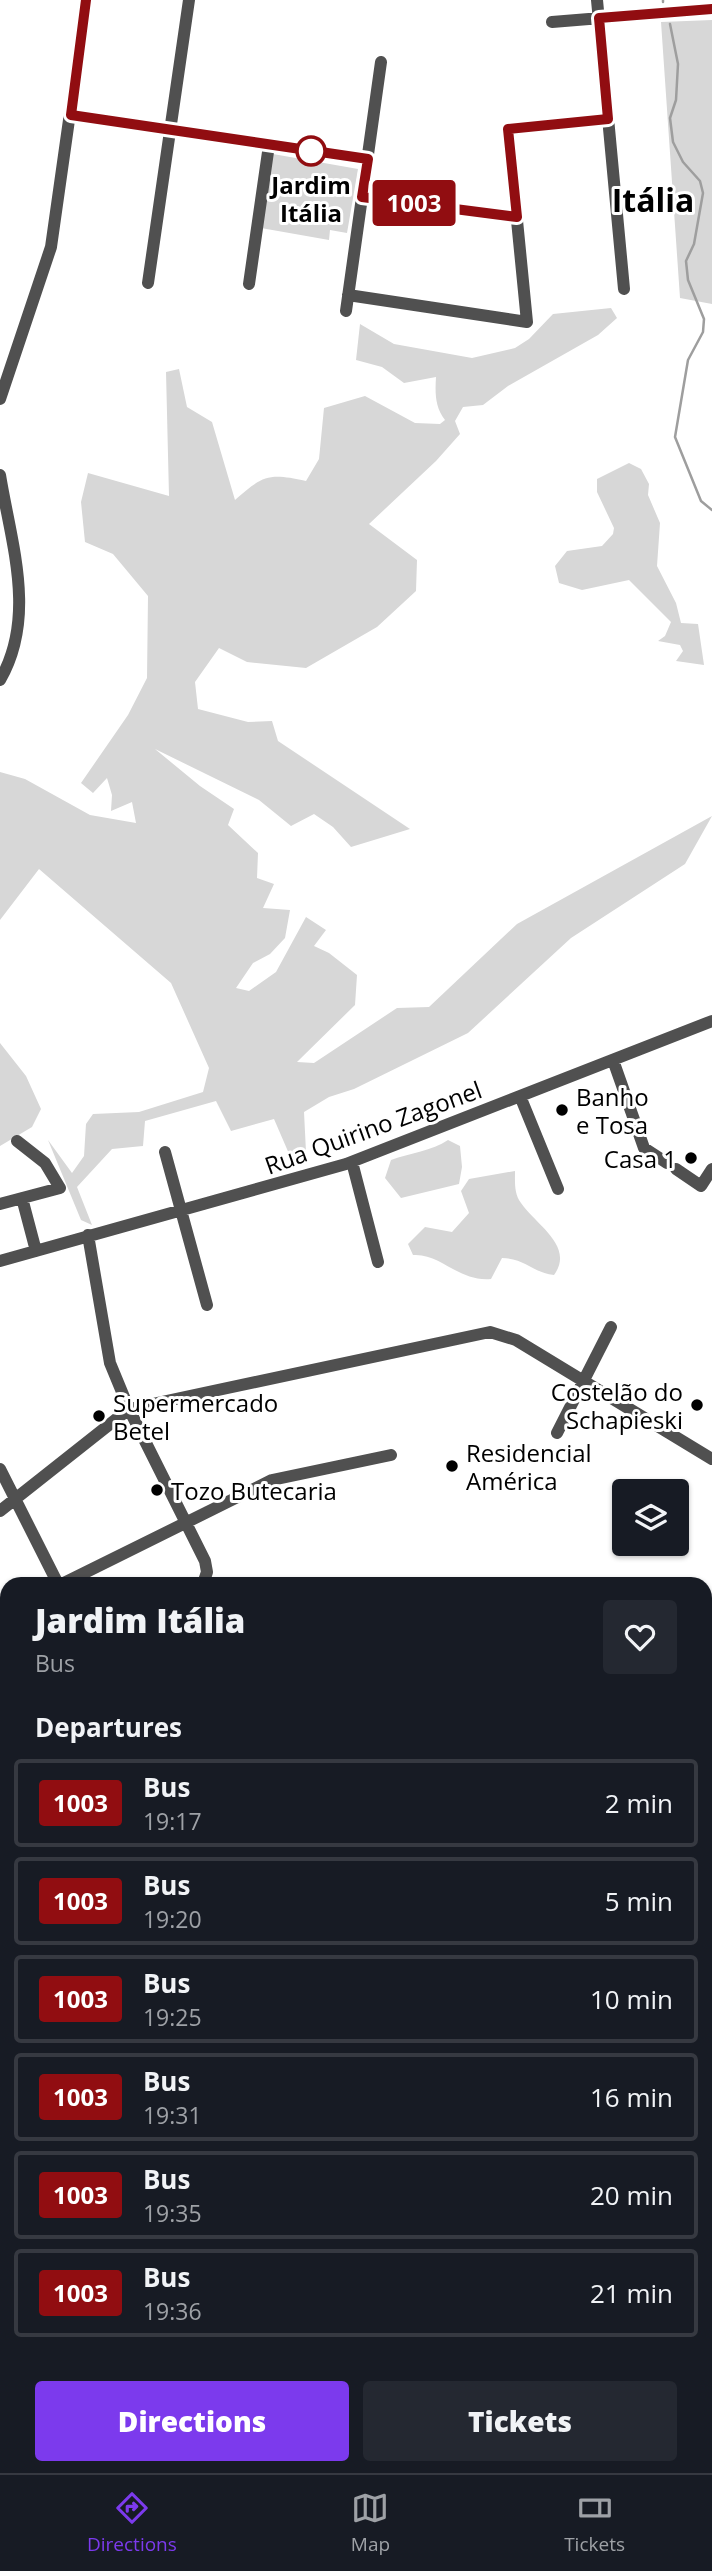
<!DOCTYPE html>
<html lang="en">
<head>
<meta charset="utf-8">
<style>
  :root { --surface:#171b24; --page:#242831; --text:#f1f3f6; --muted:#9ea1a6; --line:#363941; --accent:#7c3aed }
  body { margin:0; font-family:"Open Sans",sans-serif; background:var(--page); color:var(--text); height:100vh; display:flex; flex-direction:column; font-size:26px; white-space:nowrap }
  * { box-sizing:border-box; margin:0 }
  p { font-size:23px; color:var(--muted) }
  .icon { flex:none; width:38px; height:38px; fill:none; stroke:currentColor; stroke-width:2; stroke-linecap:round; stroke-linejoin:round }
  .map { position:relative; flex:1; overflow:hidden }
  .side { position:absolute; left:0px; top:1577px; width:712px; height:898px; display:flex; flex-direction:column; background:var(--surface); border-radius:21px 21px 0 0; box-shadow:0 2px 5px #0004 }
  .side>* { flex:none }
  .badge { padding:0 14px; border-radius:5px; font-size:24px; line-height:46px }
  .tools { position:absolute; left:612px; top:1479px; display:grid; gap:14px }
  .tools a { display:grid; place-items:center; width:77px; height:77px; border-radius:7px; background:var(--surface); box-shadow:0 2px 5px #0004; font-size:35px }
  .map>.badge { position:absolute; translate:-50% -50%; box-shadow:0 0 0 4px #fff }
  h2 { padding:0 35px; font-size:26px; line-height:63px }
  .round { display:grid; place-items:center; flex:none; width:74px; height:74px; border-radius:7px; background:var(--page) }
  .summary { display:flex; align-items:center; justify-content:space-between; height:119px; padding:0 35px }
  h1 { font-size:33px; font-weight:800; line-height:52px }
  .cta { display:flex; gap:14px; margin-top:auto; padding:14px 35px }
  .cta a { flex:1; height:80px; border-radius:7px; background:var(--accent); color:#fff; font-size:28px; font-weight:800; line-height:80px; text-align:center }
  .cta a+a { background:var(--page); color:var(--text) }
  ul { padding:0; list-style:none }
  li { display:flex; align-items:center; gap:21px; height:88px; margin:0 14px 10px; padding:0 21px; border:4px solid var(--line); border-radius:7px }
  li div { flex:1 }
  li b { display:block; font-size:26px }
  li em { font-style:normal }
  li .badge { min-width:77px; font-weight:700; text-align:center }
  .dock { display:flex; justify-content:space-around; align-items:center; height:98px; border-top:2px solid var(--line); background:var(--surface); font-size:19px; color:var(--muted) }
  .dock a { display:grid; justify-items:center; gap:4px }
  .dock .selected { color:var(--accent) }
  .map>svg:first-child { display:block }
  .green { fill:#d7d7d7 }
  .lines { fill:none; stroke-linecap:round; stroke-linejoin:round }
  .stream { stroke:#9e9e9e; stroke-width:2.5 }
  .minor { stroke:#505050; stroke-width:12 }
  .line-casing { stroke:#fff; stroke-width:16 }
  .line { stroke:#910d11; stroke-width:10 }
  .stop-dot { fill:#fff; stroke:#910d11; stroke-width:3.5 }
  .poi-dot { fill:#000; stroke:#fff; stroke-width:2.5 }
  .labels { text-anchor:middle; dominant-baseline:central; stroke-width:6; stroke-linejoin:round; paint-order:stroke }
  .stop-label { font-size:24px; font-weight:bold; fill:#000; stroke:#fff }
  .poi-label { font-size:24px; fill:#000; stroke:#fff; text-anchor:start }
  .street-label { font-size:24px; fill:#000; stroke:#fff }
  .district-label { font-size:32px; font-weight:bold; fill:#000; stroke:#fff }
</style>
</head>
<body>
<div class="map">
<svg width="712" height="2473" viewBox="0 0 712 2473">
  <rect width="100%" height="100%" fill="#fff"/>
  <path class="green" d="M712,20V304L680,298L661,22Z
    M273,154L358,169L347,233L330,230L329,240L261,228Z
    M611,308L617,318L598,335L508,386L483,405L463,407L455,421L460,434L436,461L369,524L417,560L416,591L377,627L306,668L247,662L219,648L195,682L198,709L248,722L272,721L278,741L410,829L351,847L333,827L314,814L291,826L259,800L155,749L200,786L234,809L228,825L258,853L257,878L274,884L263,908L290,910L285,938L270,954L253,963L236,988L249,991L276,972L306,917L326,930L314,946L329,953L357,975L355,1005L297,1062L314,1063L397,1008L429,1007L517,924L712,816L685,864L571,938L468,1033L354,1089L329,1097L304,1112L306,1152L293,1163L274,1119L231,1131L216,1101L145,1121L143,1146L112,1149L77,1187L92,1225L81,1220L48,1140L72,1173L84,1156L86,1124L93,1114L139,1112L203,1092L209,1068L171,983L39,869L0,920V772L25,779L90,815L136,823L132,802L111,811L112,795L107,778L93,793L81,783L128,715L147,678L148,596L113,554L85,542L81,502L88,473L169,496L166,372L179,369L187,407L212,422L235,500C263,475 269,473 306,481L319,459L324,408L365,396L415,423L440,424L445,420C435,407 435,393 436,377L404,383L382,367L356,360L360,324L394,344L472,358L515,348L529,339L553,314Z
    M629,463L641,469L649,484L648,495L660,523L657,566L676,603L681,623L698,624L704,665L676,661L683,651L680,645L658,641L665,636L671,622L629,580L582,590L559,583L555,566L567,551L602,546L613,534L614,528L597,492V479Z
    M0,1043L26,1076L41,1109L32,1127L0,1146Z
    M448,1140L460,1146L462,1167L459,1184L401,1198L385,1178L391,1160C410,1153 432,1151 448,1140Z
    M515,1171C515,1183 514,1194 521,1203C536,1225 575,1246 554,1275C531,1272 526,1259 502,1258L491,1279C458,1282 441,1253 413,1255L408,1244L425,1227L452,1232L469,1213L461,1191L469,1179Z
    M705,1977L712,1981V2053L705,2050Z"/>
  <g class="lines">
    <path class="stream" d="M663,0V2
      M670,24L678,64L676,100L670,118L673,142L683,162L700,181L703,193L694,244L686,261L688,280L704,319L703,332L688,360L675,437L701,501L712,510"/>
    <path class="minor" d="M597,0L624,289
      M552,22L712,9
      M70,115L368,159
      M362,197L517,217
      M148,283L189,0
      M249,284L269,145
      M348,295L527,322L508,129L609,119
      M346,311L381,62
      M0,399L51,247L86,0
      M0,475C11,543 37,616 0,680
      M613,1060L644,1148L667,1163
      M520,1096L558,1189
      M165,1152L207,1305
      M352,1162L378,1262
      M676,1169L701,1186L712,1169
      M22,1198L36,1251
      M0,1204L60,1188L45,1163L17,1141
      M88,1235L110,1363L129,1409L205,1561L207,1572L203,1584
      M0,1261L346,1164L712,1021
      M557,1433L611,1327
      M0,1469L58,1584
      M0,1511L129,1409L490,1332L516,1340L712,1459
      M62,1584L272,1480L391,1455
      M0,1615L7,1611
      M0,1757L7,1753
      M0,1778L7,1792
      M705,1793L712,1782
      M705,1828L712,1818
      M705,1914L712,1917
      M705,2059L712,2062
      M0,2138L7,2135
      M705,2204L712,2200
      M0,2333L7,2332
      M158,2468L161,2473
      M363,2468L366,2473
      M518,2468L521,2473
      M683,2468L686,2473
      M48,2473L58,2468
      M195,2473L205,2468"/>
  </g>
  <g class="lines">
    <g class="line-casing">
      <path id="line" d="M86,0L71,115L368,159L362,197L517,217L508,129L608,119L599,18L712,9"/>
    </g>
    <use href="#line" class="line"/>
  </g>
  <circle class="stop-dot" cx="311" cy="151" r="14"/>
  <g class="poi-dot">
    <circle cx="562" cy="1110" r="7"/>
    <circle cx="691" cy="1158" r="7"/>
    <circle cx="697" cy="1405" r="7"/>
    <circle cx="99" cy="1416" r="7"/>
    <circle cx="452" cy="1466" r="7"/>
    <circle cx="157" cy="1490" r="7"/>
  </g>
  <g class="labels">
    <g class="stop-label">
      <text x="311" y="184">Jardim<tspan x="311" dy="28">Itália</tspan></text>
    </g>
    <g class="poi-label">
      <text x="576" y="1096">Banho<tspan x="576" dy="28">e Tosa</tspan></text>
      <text x="677" y="1158" text-anchor="end">Casa 1</text>
      <text x="683" y="1391" text-anchor="end">Costelão do<tspan x="683" dy="28">Schapieski</tspan></text>
      <text x="113" y="1402">Supermercado<tspan x="113" dy="28">Betel</tspan></text>
      <text x="466" y="1452">Residencial<tspan x="466" dy="28">América</tspan></text>
      <text x="171" y="1490">Tozo Butecaria</text>
    </g>
    <g class="street-label">
      <text transform="translate(373 1127) rotate(-20)">Rua Quirino Zagonel</text>
    </g>
    <g class="district-label">
      <text x="653" y="199">Itália</text>
    </g>
  </g>
</svg>
<div class="tools">
<a><svg class="icon" aria-label="layers" viewBox="0 0 24 24"><path d="M12 4l9 5-9 5-9-5zM3 14l9 5 9-5"/></svg></a>
</div>
<b class="badge" style="left:414px;top:203px;background:#910d11;color:#fff">1003</b>
<section class="side">
<div class="summary"><div><h1>Jardim Itália</h1><p>Bus</p></div><a class="round"><svg class="icon" aria-label="heart" viewBox="0 0 24 24"><path d="M12 20l-8-8c-3-5 5-10 8-4 3-6 11-1 8 4z"/></svg></a></div>
<h2>Departures</h2>
<ul>
<li><span class="badge" style="background:#910d11;color:#fff">1003</span><div><b>Bus</b><p>19:17</p></div><em>2 min</em></li>
<li><span class="badge" style="background:#910d11;color:#fff">1003</span><div><b>Bus</b><p>19:20</p></div><em>5 min</em></li>
<li><span class="badge" style="background:#910d11;color:#fff">1003</span><div><b>Bus</b><p>19:25</p></div><em>10 min</em></li>
<li><span class="badge" style="background:#910d11;color:#fff">1003</span><div><b>Bus</b><p>19:31</p></div><em>16 min</em></li>
<li><span class="badge" style="background:#910d11;color:#fff">1003</span><div><b>Bus</b><p>19:35</p></div><em>20 min</em></li>
<li><span class="badge" style="background:#910d11;color:#fff">1003</span><div><b>Bus</b><p>19:36</p></div><em>21 min</em></li>
</ul>
<div class="cta"><a>Directions</a><a>Tickets</a></div>
</section>
</div>
<nav class="dock">
<a class="selected"><svg class="icon" aria-label="directions" viewBox="0 0 24 24"><path d="M12 3l9 9-9 9-9-9zM9 14v-3h6M13 9l2 2-2 2"/></svg>Directions</a>
<a><svg class="icon" aria-label="map" viewBox="0 0 24 24"><path d="M3 6l6-2 6 2 6-2v14l-6 2-6-2-6 2zM9 4v14M15 6v14"/></svg>Map</a>
<a><svg class="icon" aria-label="tickets" viewBox="0 0 24 24"><path d="M3 7h18v10H3zM15 7v10"/></svg>Tickets</a>
</nav>
</body>
</html>
